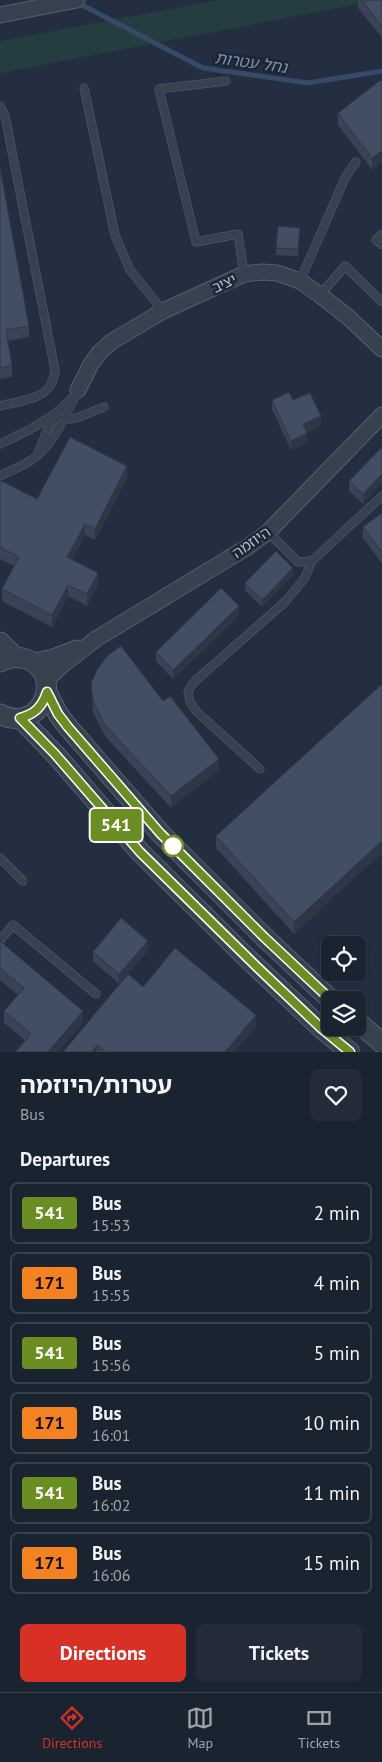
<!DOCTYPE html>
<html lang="en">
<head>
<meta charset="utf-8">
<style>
  :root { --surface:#1a2330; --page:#232b38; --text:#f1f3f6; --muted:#9fa4ab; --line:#38404c; --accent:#d93025 }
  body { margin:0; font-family:"PT Sans","Noto Sans Hebrew",sans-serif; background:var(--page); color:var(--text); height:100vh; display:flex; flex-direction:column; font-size:19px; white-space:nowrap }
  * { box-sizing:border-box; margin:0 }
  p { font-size:16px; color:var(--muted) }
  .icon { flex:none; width:28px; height:28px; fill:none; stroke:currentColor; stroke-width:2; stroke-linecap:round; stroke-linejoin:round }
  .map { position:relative; height:1052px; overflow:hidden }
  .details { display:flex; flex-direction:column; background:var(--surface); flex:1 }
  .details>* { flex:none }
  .badge { padding:0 10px; border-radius:4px; font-size:18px; line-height:32px }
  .fabs { position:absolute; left:321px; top:936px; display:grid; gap:10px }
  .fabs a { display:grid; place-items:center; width:45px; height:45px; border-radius:8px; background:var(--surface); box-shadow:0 1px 4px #0004,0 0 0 1px var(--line); font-size:25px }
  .map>.badge { position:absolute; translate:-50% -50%; box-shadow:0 0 0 2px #fff }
  h2 { padding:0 20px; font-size:19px; line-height:45px }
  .round { display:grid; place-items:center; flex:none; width:52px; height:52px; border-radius:8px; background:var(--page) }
  .summary { display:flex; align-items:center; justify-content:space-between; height:85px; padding:0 20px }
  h1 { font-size:24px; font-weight:700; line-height:38px }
  .cta { display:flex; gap:10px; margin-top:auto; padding:10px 20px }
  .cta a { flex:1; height:58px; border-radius:8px; background:var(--accent); color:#fff; font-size:20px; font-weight:700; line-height:58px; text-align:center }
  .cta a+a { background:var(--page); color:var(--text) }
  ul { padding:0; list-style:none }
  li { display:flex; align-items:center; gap:15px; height:62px; margin:0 10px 8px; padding:0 10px; border:2px solid var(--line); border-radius:8px }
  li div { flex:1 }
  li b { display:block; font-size:19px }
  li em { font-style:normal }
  li .badge { min-width:55px; font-weight:700; text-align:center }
  .tabs { display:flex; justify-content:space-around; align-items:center; height:70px; border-top:1px solid var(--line); background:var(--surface); font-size:14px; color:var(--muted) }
  .tabs a { display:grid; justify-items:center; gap:2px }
  .tabs .selected { color:var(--accent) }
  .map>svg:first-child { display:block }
  .green { fill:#253d41 }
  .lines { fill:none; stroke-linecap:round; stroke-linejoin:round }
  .stream { stroke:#364968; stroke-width:5 }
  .service-casing { stroke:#565f6e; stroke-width:9 }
  .minor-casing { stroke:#565f6e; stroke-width:17 }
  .tertiary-casing { stroke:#565f6e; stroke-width:21 }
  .service { stroke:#384150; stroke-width:8 }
  .minor { stroke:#384150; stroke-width:15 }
  .tertiary { stroke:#384150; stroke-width:19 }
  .wall { fill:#394355 }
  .shaded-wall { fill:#2e3745 }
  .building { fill:#424e63; stroke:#2e3745 }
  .line-casing { stroke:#fff; stroke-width:11 }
  .line { stroke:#6b8e23; stroke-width:8 }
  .stop-dot { fill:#fff; stroke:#6b8e23; stroke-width:2.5 }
  .labels { text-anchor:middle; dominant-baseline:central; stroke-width:5; stroke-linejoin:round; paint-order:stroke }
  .street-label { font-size:15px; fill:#b4bccb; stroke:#1d2635 }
  .water-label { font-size:16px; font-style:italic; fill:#7a90b3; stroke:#1d2635 }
</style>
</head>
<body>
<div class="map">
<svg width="382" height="1052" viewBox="0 0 382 1052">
  <rect width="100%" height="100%" fill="#232f40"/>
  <path class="green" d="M219,0H379L0,73V41Z"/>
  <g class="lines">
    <path class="stream" d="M78,3L203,68L308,83L382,71"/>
    <g class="service-casing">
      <path id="service" d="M226,81L159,89L196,242L238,234L244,274
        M84,88L115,235L130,270L163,311
        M0,106L5,116L55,370C53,400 23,400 0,406
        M382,234L376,240L382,245
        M300,281L345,178L356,162
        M320,295L345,266L382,302
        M63,419C79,420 89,412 104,407
        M0,444C26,432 51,420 71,399
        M37,456L53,416
        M0,476C9,471 19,468 28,462C54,447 65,415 78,390
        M268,532L298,562L312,561L382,496
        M260,769L197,712L190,702L188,691L195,681L285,602L304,579L312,561
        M0,858L23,881
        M0,940L13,925L96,994"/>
    </g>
    <g class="minor-casing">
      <path id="minor" d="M0,15L77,0
        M78,390L91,364L99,353L111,342L163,311L244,274L262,272L277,273L300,281L320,295L348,317L382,349
        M32,662L53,657L77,648
        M46,681L61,666L96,639L249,546L268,532L382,415"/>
    </g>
    <g class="tertiary-casing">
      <path id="tertiary" d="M0,642L15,657
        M0,662C8,658 18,656 26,659C67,674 40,736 0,714
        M47,692L58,714L68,727L160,833L264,937L331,1000
        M20,718L55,754L140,852L245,956L321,1028L350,1052
        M358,1022L382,1043"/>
    </g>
    <use href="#service" class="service"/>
    <use href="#minor" class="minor"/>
    <use href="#tertiary" class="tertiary"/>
  </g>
  <path class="wall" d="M358,0H382V38L358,8Z
    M382,79L372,170L338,125V113Z
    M0,167L29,326V337L8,341L12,365V377L0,379Z
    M300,234L298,256L276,255V248Z
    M272,400L321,425L307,432V443L291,450L272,409Z
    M382,447L363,504L349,491V481Z
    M127,478L95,540L85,535L72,560L98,585L87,606L68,596L52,627L2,601V589L14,566L0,559V480L37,499Z
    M382,513V564L363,538V527Z
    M293,575L262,607L245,590V583Z
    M239,616L173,679L156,661V652Z
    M91,683L163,701L219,770L171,808L105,736L93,713Z
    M382,684L294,934L216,848V836Z
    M0,941L83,1023L25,1040L4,1023V1011L18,995L0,980Z
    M148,950L119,984L93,961V952Z
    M143,987L256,1027L234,1052H63Z"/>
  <path class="shaded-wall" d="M382,151V162L372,170V158Z
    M321,416V425L303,434V424Z
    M307,433V443L291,450V441Z
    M127,466V478L95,540V529Z
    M382,474V483L363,504V494Z
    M85,524V535L67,569V557Z
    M293,568V575L262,607V600Z
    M98,573V585L87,606V594Z
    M68,585V596L52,627V615Z
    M239,606V616L173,679V670Z
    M219,759V770L171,808V796Z
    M382,841V853L294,934V922Z
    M148,941V950L119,984V974Z
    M83,1011V1023L58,1052H48Z
    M256,1015V1027L234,1052H225Z
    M97,1045V1052H92Z"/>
  <path class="building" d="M362,0H382V27Z
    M382,79V151L372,158L338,113Z
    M0,167L29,326L6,330L12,365L0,368Z
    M278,226L300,228L298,249L276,248Z
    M289,392L293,400L310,393L321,416L303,424L307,433L291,441L272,400Z
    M70,437L127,466L95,529L85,524L67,557L98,573L87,594L68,585L52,615L2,589L19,557L0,547V480L37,499Z
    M382,447V474L363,494L349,481Z
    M382,513V552L363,527Z
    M276,551L293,568L262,600L245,583Z
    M221,588L239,606L173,670L156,652Z
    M121,646L163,701L170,696L219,759L171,796L105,725L93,701L91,683L97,670L107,656Z
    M382,684V841L294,922L216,836Z
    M121,918L148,941L119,974L93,952Z
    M0,941L83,1011L48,1052H15L31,1034L4,1011L24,988L0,968Z
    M175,948L256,1015L225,1052H106L97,1045L92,1052H63L128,974L143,987Z"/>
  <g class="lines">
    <g class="line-casing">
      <path id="line" d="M331,1000L264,937L160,833L68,727L58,714L47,692C42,707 35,714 20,718L55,754L140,852L258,968L321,1028L350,1052"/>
    </g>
    <use href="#line" class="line"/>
  </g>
  <circle class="stop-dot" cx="173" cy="846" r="10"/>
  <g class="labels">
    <g class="street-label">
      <text transform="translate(224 283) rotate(-25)">יציב</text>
      <text transform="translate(251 542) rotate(-35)">היוזמה</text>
    </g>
    <g class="water-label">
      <text transform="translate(251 62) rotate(8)">נחל עטרות</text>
    </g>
  </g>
</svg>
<div class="fabs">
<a><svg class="icon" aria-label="locate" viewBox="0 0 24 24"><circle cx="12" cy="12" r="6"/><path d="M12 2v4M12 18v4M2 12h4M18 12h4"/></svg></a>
<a><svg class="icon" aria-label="layers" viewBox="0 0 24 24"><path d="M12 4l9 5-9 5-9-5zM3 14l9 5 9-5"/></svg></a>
</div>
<b class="badge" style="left:116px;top:825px;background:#6b8e23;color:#fff">541</b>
</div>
<section class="details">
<div class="summary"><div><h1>עטרות/היוזמה</h1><p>Bus</p></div><a class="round"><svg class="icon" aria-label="heart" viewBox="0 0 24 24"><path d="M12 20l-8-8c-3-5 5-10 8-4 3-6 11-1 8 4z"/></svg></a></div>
<h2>Departures</h2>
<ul>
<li><span class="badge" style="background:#6b8e23;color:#fff">541</span><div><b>Bus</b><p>15:53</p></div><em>2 min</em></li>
<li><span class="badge" style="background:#f58220;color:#111">171</span><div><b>Bus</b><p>15:55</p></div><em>4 min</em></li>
<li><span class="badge" style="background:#6b8e23;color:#fff">541</span><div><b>Bus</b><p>15:56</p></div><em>5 min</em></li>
<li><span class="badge" style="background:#f58220;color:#111">171</span><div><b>Bus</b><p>16:01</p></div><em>10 min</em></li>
<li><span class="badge" style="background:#6b8e23;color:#fff">541</span><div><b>Bus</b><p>16:02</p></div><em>11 min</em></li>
<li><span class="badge" style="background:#f58220;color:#111">171</span><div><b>Bus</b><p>16:06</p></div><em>15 min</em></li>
</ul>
<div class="cta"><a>Directions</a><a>Tickets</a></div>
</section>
<nav class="tabs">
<a class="selected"><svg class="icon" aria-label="directions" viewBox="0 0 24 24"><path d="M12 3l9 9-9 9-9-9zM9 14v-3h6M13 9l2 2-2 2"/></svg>Directions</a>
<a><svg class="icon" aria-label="map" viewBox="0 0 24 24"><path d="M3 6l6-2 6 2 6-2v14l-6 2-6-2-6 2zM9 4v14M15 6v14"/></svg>Map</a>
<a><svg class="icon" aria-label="tickets" viewBox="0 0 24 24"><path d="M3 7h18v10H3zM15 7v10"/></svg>Tickets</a>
</nav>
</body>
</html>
